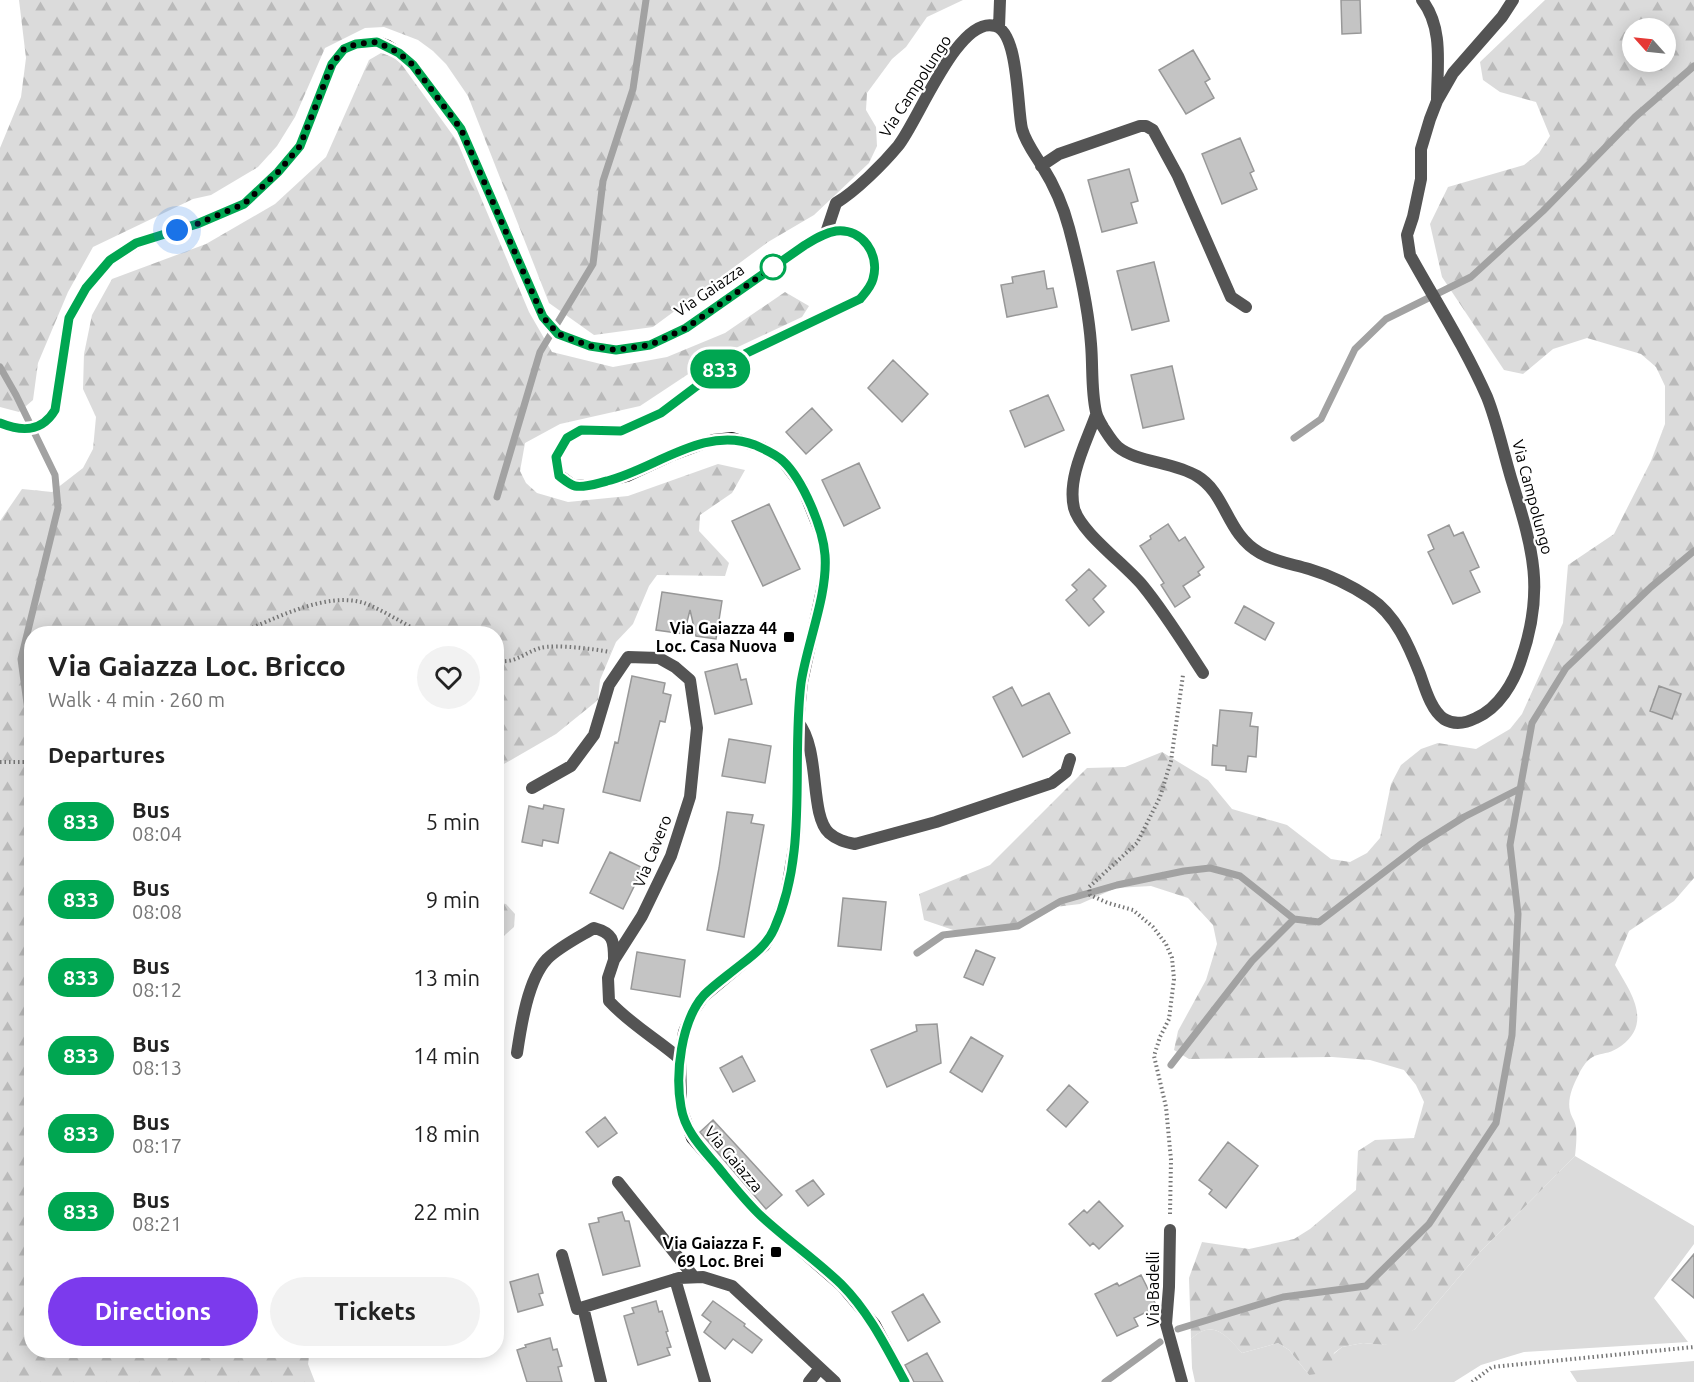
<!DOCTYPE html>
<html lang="en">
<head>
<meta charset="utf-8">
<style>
  :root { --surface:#fff; --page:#f2f2f2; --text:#222; --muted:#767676; --accent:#7c3aed }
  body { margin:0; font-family:Ubuntu,sans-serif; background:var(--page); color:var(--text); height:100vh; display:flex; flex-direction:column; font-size:22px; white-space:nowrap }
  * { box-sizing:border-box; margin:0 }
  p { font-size:20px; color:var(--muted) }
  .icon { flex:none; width:33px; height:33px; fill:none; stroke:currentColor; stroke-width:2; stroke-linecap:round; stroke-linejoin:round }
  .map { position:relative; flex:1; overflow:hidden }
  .panel { position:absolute; left:24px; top:626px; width:480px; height:732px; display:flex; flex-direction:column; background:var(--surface); border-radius:24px; box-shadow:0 3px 15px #0003 }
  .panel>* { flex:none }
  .badge { padding:0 12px; border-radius:20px; font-size:21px; line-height:39px }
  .needle { width:39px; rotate:297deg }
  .controls { position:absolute; left:1622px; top:18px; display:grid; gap:12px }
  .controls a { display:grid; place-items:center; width:54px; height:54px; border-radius:50%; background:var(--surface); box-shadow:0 3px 15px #0003; font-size:30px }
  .you { position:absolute; width:30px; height:30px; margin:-15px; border:4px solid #fff; border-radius:50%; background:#1a73e8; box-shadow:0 0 0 9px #1a73e833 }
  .map>.badge { position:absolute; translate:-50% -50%; box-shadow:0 0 0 3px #fff }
  h2 { padding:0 24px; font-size:22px; line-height:54px }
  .round { display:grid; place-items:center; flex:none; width:63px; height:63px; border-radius:32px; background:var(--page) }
  .overview { display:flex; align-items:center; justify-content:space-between; height:102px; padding:0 24px }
  h1 { font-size:28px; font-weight:700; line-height:45px }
  .cta { display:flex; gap:12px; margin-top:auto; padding:12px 24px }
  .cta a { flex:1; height:69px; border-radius:36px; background:var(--accent); color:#fff; font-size:24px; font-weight:700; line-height:69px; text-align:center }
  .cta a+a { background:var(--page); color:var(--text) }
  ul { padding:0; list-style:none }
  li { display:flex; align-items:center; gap:18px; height:78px; padding:0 24px }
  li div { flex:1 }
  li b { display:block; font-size:22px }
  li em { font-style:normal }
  li .badge { min-width:66px; font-weight:700; text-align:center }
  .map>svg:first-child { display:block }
  .green { fill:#dbdbdb }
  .forest { fill:url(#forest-firs); fill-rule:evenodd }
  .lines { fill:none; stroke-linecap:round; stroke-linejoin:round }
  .stream { stroke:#a2a2a2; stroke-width:7 }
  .building { fill:#c4c4c4; stroke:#989898; stroke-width:1.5 }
  .path { stroke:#767676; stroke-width:4; stroke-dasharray:1.5 3; stroke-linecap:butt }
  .street { stroke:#545454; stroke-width:12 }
  .secondary { stroke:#212121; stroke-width:12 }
  .line-casing { stroke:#fff; stroke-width:14 }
  .line { stroke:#00a651; stroke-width:9 }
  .walk { stroke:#000; stroke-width:6; stroke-dasharray:0 10.8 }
  .stop-dot { fill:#fff; stroke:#00a651; stroke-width:3 }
  .poi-dot { fill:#000; stroke:#fff; stroke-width:2 }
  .labels { text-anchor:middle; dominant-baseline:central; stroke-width:4.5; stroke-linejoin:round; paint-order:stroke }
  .street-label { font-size:16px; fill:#000; stroke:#fff }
  .poi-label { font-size:16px; font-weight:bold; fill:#000; stroke:#fff; text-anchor:end }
</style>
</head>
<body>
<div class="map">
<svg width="1694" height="1382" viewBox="0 0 1694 1382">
  <defs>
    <pattern id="forest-firs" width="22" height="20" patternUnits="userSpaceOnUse" patternTransform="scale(1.5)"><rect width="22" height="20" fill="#dbdbdb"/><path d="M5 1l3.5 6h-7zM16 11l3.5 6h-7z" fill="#bababa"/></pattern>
  </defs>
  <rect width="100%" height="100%" fill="#fff"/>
  <path class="green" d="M1575,1156L1694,1226V1244L1654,1298L1688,1342L1524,1352L1481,1365L1454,1382H1195L1192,1368L1191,1339C1213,1318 1227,1336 1242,1353L1278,1343L1289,1350L1309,1375L1342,1347L1363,1343L1385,1345L1415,1329L1480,1252Z
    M1694,1361V1382H1577L1570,1371Z"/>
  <path class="forest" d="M19,0H963L927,17L906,47L892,59L867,93L866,110L876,127L877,146L869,163L814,215L768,242L653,327L594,335L549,303L468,96L446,64L433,51L418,40L384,27L365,28L325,48L295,117L277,146L258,167L211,195L193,199L93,247L68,292L38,363L33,400L19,412L0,407V148L21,97L26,58Z
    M1545,0H1694V878L1674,901L1629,931L1615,965C1629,990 1654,1022 1621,1046C1602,1060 1592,1046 1578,1076C1573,1085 1567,1100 1570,1111C1571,1117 1576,1122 1576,1128C1577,1137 1576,1147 1575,1156L1480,1252L1415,1329L1395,1343L1385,1345L1363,1343L1342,1347L1334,1353L1330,1372L1309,1375L1289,1350L1278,1343L1242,1353C1226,1336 1214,1318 1191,1339L1189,1278L1202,1242L1249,1249L1294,1239L1310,1229L1356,1190L1358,1151L1375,1140L1414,1138L1424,1102L1416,1085L1404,1070L1370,1060L1332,1057L1189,1059L1174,1050L1178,1031L1206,980L1217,944L1213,925L1188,898L1151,886L1116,888L1080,904L1047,908L1015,926L976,928L959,932L924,920L919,894L990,865L1087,768L1125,767L1162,752L1208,780L1232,809L1287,825L1331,859L1350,862L1367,853L1380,838L1391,784L1401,765L1421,749L1438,743L1476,749L1510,729L1522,714L1563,623L1568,565L1614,534L1651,461L1665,424V386L1656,367L1641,354L1587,338L1553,349L1523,374L1504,370L1442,277L1430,224L1448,187L1524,165L1539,153L1550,136L1536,102L1500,92L1483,80L1480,62ZM1632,28H1665V62H1632Z
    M381,53L397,58L457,141L529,312L552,352L613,367L667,357L725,333L785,292L809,306L802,317L708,361L640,406L560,424L525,443L520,471L526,483L537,493L568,502L628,496L718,464L745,470L732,493L700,515L699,531L729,563L725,576L657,575L649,586L633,624L616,642L600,680L598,700L556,734L497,768L496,633H32V1350H310L308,1364L315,1382H0V521L22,489L52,492L83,468L93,449L96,417L83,389L84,354L92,315L112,279L206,244L275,204L326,157L369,60Z
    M496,902L506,904L515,914L514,927L497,942Z"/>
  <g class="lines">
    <path class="stream" d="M0,367L16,395L55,475L58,508L21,659L29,718
      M1294,438L1321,419L1355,349L1386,319L1471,277L1543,211L1635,117L1694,66
      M497,497L540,352L593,264L603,181L633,89L646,0
      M917,953L943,935L1018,926L1061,901L1117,885L1184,871L1210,868L1240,876L1294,919L1319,922L1421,844L1464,817L1521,788
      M1171,1065L1252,961L1294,919
      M1178,1329L1283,1297L1366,1286L1429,1224L1496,1123L1512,1035L1518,914L1510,845L1532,723L1566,668L1651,587L1694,551
      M1105,1382L1160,1342"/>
  </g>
  <path class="building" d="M1341,0H1360L1361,33L1342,34Z
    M1193,50L1210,79L1205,82L1214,98L1186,114L1159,70Z
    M1240,138L1254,171L1250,173L1257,189L1222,204L1202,154Z
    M1129,169L1138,201L1131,203L1137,223L1102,232L1088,180Z
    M1154,262L1169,321L1132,330L1117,271Z
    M1044,271L1047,289L1053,288L1057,307L1007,317L1001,285L1013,283L1012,277Z
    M893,360L928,394L902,422L868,388Z
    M1172,366L1184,419L1143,428L1131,375Z
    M1048,395L1064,430L1025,447L1010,411Z
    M812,408L832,430L806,454L786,432Z
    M859,463L880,508L844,526L822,480Z
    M769,504L800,569L763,586L732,521Z
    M1168,524L1179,541L1185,537L1204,567L1198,572L1200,575L1183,586L1190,597L1175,607L1161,585L1164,583L1140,546L1151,539L1150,536Z
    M1449,525L1454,536L1463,532L1479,567L1470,571L1480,592L1453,604L1428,552L1434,549L1428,535Z
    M1089,569L1106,586L1093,599L1104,612L1089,626L1066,600L1077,590L1072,585Z
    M662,592L722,601L716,639L696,636L690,610L684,634L656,630Z
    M1244,606L1274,623L1265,640L1235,623Z
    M737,664L741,680L746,679L752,704L715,714L705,672Z
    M632,676L665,683L663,693L671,695L665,722L660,721L640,801L603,792L615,742L618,743Z
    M1659,686L1681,694L1672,719L1650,711Z
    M1012,687L1022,706L1049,693L1070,733L1023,757L993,697Z
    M1220,710L1252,713L1250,726L1258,727L1256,757L1248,756L1246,772L1226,770V766L1212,765L1213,745L1217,746Z
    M729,739L771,746L765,783L722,776Z
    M544,805L564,809L558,843L543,840L542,846L522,842L529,806L543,809Z
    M727,812L753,815L751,823L764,825L744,937L707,930L719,868Z
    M610,852L643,868L623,909L590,893Z
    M843,898L886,902L881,950L838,946Z
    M976,950L995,958L983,985L964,977Z
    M637,952L685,960L680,997L631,989Z
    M937,1024L941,1063L887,1087L871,1050L917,1031L916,1025Z
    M971,1037L1003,1056L982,1092L950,1072Z
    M742,1056L755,1081L733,1092L720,1068Z
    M1069,1085L1088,1102L1066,1127L1047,1110Z
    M605,1117L617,1133L598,1147L586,1132Z
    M713,1120L782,1195L766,1209L700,1132Z
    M1228,1142L1258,1166L1226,1208L1209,1194L1212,1190L1199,1180Z
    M813,1180L824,1194L808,1206L796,1191Z
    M1099,1201L1123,1226L1099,1249L1093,1243L1090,1246L1069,1224L1084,1210L1087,1213Z
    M622,1212L625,1221H629L640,1266L603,1275L589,1224L599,1222L598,1218Z
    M1694,1254V1298L1672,1280Z
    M538,1274L543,1293L539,1294L543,1305L518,1312L510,1282Z
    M1141,1275L1157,1307L1134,1318L1138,1326L1117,1336L1095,1294L1117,1283L1119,1286Z
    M923,1294L940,1322L908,1341L892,1312Z
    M656,1301L659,1312L662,1311L668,1331L666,1332L671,1347L667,1348L670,1355L638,1365L624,1316L634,1313L632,1308Z
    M713,1301L745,1324L744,1326L762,1340L752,1353L733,1339L725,1349L704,1332L711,1322L702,1315Z
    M550,1338L553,1350L557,1349L562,1366L558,1367L562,1382H527L517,1350L526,1347L525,1345Z
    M927,1353L943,1382H914L912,1378L905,1365Z"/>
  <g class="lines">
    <path class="path" d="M240,633C274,619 327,591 364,603C383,610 404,624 422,633
      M496,660C513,665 524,653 540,648C555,644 595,649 610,652
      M0,762H32
      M1170,1214L1171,1160L1166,1107L1154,1056L1160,1037L1169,1019L1174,979L1172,958L1166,944L1153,927L1133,910L1108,903L1090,895L1089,887L1137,843L1160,797L1171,761L1183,675
      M1472,1382L1492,1367L1694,1347"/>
    <path class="street" d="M1422,0C1444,28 1437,67 1437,100
      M999,27L1000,0
      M1041,166L1059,154L1140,126H1146L1153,130L1178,176L1231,297L1246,307
      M826,233L836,203C856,191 883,164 898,146C918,122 958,15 995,26C1019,32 1017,108 1022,129C1026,143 1034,153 1042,166C1054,185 1063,205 1069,228C1079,266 1088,304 1091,344C1093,366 1091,390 1096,412C1097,418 1100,421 1103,427C1107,433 1112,442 1118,447C1136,462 1174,462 1197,476C1227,494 1226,534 1260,553C1276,562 1292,564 1309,569C1329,575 1352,586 1370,598C1396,615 1409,646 1420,674C1425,688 1431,710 1444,719C1454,725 1466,723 1476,718C1499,708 1514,682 1521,660C1546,588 1532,547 1511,478C1503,451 1497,422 1487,397C1465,347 1436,302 1410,255L1407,235L1413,217L1421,179V149L1430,119L1437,101L1453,73L1502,17L1513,0
      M1096,415C1086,443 1067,478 1074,508C1080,532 1126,565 1143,586C1165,613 1184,644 1203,673
      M798,722C821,750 809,814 829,833C837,840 845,842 855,844L936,822L1052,783L1066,772L1070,759
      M532,788L571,766L594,735L609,685L628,657L659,658L675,667L690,680L697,728L690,797L671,856L642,916L614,960L608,978L609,1001C630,1024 657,1039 680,1059
      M517,1053C521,1026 528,979 547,959C559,947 579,937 594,928C613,933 614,940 614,959
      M618,1182L694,1277
      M1170,1230L1169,1287L1166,1324L1182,1382
      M562,1255L577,1309L679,1278L703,1277L732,1286L835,1382
      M675,1279L705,1382
      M583,1307L601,1382
      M809,1382L820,1368"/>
    <path class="secondary" d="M0,423C22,432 42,432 55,410L69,318L86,288L110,260L137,243L197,224L244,204L278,172L300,146L332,64L344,49L356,44L377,42L388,46L399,53L413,65L461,129L543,317L558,334L590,346L616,350L650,345L686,328L805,245C815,239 824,233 836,231C863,228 880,255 873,279C871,287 865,293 860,299L730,361L661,413L621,431L581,430L567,438L556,457L559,475L574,486L591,485L627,476L670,456L713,440L732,438L763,448L783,461L802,486L822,536L825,556V576L802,682L798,722L796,836L786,895L774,930L764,946L703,997L691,1015L684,1032L680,1059L681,1108L692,1138L759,1214L842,1286L875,1325L905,1382"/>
  </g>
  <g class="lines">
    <g class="line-casing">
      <path id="line" d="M0,423C22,432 42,432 55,410L69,318L86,288L110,260L136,243L197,224L244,204L278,172L300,146L332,64L344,49L356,44L377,42L399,53L413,65L461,129L543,317L558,334L590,346L616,350L650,345L686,328L805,245C815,239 824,233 836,231C863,228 880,255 873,279C871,287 865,293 860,299L730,361L661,413L621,431L581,430L567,438L556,457L559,476C563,479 570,485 575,486C585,488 598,483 607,481C655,469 704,425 755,445C764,449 776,454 783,461C803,480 823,528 825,555C828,595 807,643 801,683C791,765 809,851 774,929C766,947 749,958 734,970C724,978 713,986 704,995C681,1021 675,1074 681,1107C685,1132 703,1149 718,1167C732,1184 746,1202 761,1216C787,1240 816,1260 841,1284C869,1312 886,1347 905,1382"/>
    </g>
    <use href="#line" class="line"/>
    <path class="walk" d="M177,230L197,224L244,204L278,172L300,146L332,64L344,49L356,44L377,42L399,53L413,65L461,129L543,317L558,334L590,346L616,350L650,345L686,328L773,267"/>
  </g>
  <circle class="stop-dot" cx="773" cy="267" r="12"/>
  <g class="poi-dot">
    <rect x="783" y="631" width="12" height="12" rx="3"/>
    <rect x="770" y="1246" width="12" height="12" rx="3"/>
  </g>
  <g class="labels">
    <g class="street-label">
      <text transform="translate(915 86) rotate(-57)">Via Campolungo</text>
      <text transform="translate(709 290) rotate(-34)">Via Gaiazza</text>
      <text transform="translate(1533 497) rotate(75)">Via Campolungo</text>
      <text transform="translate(652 851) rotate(-68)">Via Cavero</text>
      <text transform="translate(734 1159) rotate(50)">Via Gaiazza</text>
      <text transform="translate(1153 1289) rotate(-90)">Via Badelli</text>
    </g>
    <g class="poi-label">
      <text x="777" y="628">Via Gaiazza 44<tspan x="777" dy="18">Loc. Casa Nuova</tspan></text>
      <text x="764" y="1243">Via Gaiazza F.<tspan x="764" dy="18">69 Loc. Brei</tspan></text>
    </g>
  </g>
</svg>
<div class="controls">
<a><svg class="needle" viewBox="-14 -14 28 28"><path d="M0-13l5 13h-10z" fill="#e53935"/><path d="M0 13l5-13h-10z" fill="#767676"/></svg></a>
</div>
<div class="you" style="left:177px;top:230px"></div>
<b class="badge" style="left:720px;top:369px;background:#00a651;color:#fff">833</b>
<section class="panel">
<div class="overview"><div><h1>Via Gaiazza Loc. Bricco</h1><p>Walk · 4 min · 260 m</p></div><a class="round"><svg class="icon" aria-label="heart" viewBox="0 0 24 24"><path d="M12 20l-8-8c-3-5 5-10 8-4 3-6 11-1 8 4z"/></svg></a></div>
<h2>Departures</h2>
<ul>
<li><span class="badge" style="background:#00a651;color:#fff">833</span><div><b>Bus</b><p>08:04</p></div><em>5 min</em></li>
<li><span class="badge" style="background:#00a651;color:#fff">833</span><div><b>Bus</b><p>08:08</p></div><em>9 min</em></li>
<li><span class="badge" style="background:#00a651;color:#fff">833</span><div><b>Bus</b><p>08:12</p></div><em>13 min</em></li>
<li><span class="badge" style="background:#00a651;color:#fff">833</span><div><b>Bus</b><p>08:13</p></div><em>14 min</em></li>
<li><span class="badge" style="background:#00a651;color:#fff">833</span><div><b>Bus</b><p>08:17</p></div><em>18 min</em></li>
<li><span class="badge" style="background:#00a651;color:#fff">833</span><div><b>Bus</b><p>08:21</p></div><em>22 min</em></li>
</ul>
<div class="cta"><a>Directions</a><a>Tickets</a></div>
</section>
</div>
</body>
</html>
